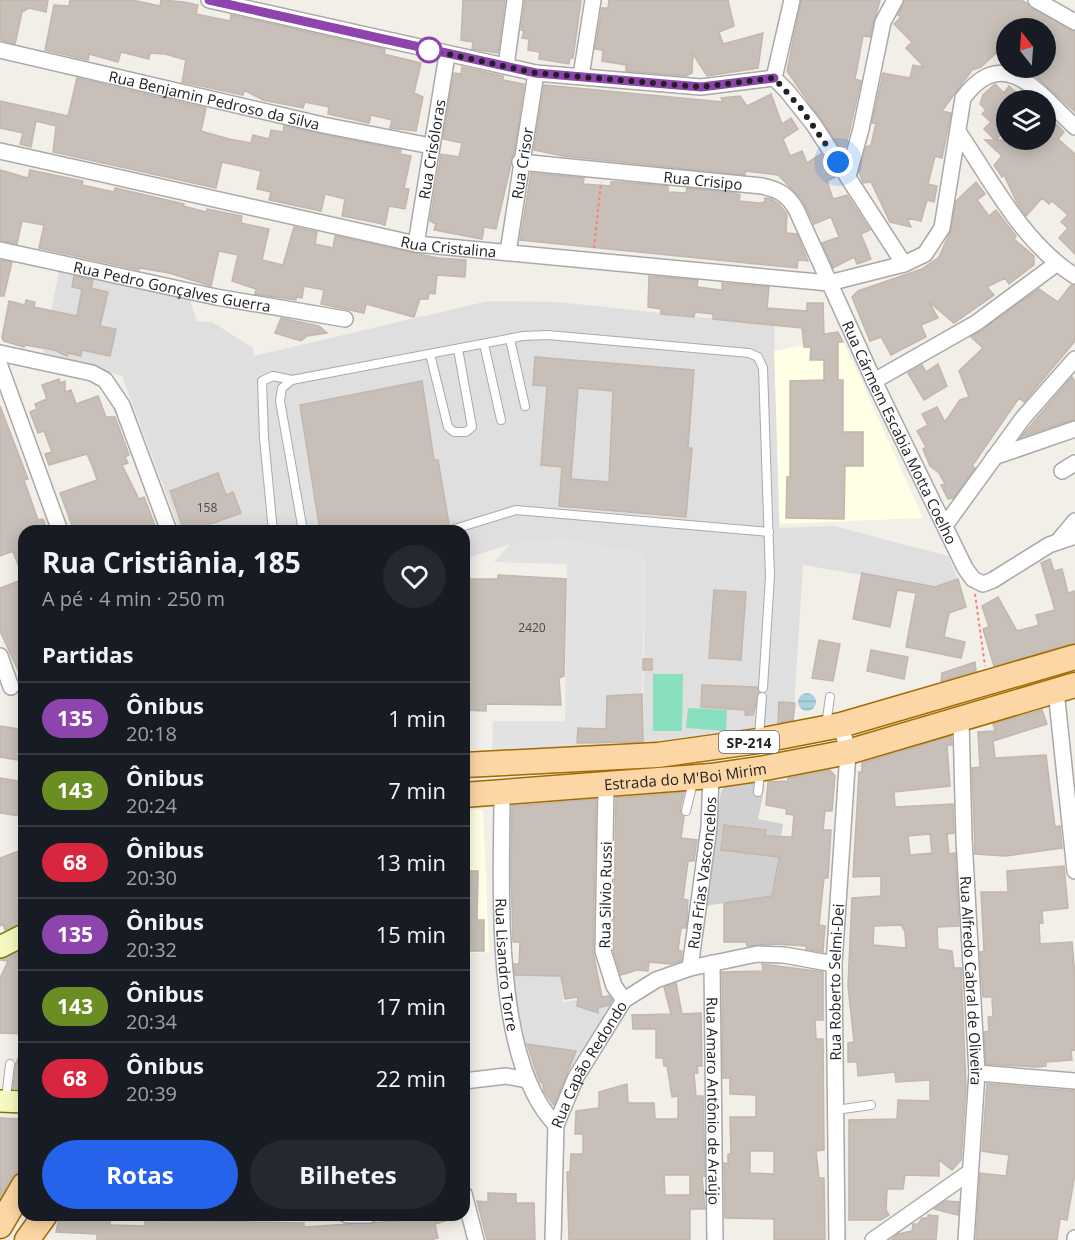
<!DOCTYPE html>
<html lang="pt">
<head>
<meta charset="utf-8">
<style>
  :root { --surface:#171b24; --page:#242831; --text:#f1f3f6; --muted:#9ea1a6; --line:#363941; --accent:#2563eb }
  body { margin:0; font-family:"Open Sans",sans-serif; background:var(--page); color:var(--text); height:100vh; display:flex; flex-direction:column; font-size:22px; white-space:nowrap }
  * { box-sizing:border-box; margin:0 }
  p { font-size:20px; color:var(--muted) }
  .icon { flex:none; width:33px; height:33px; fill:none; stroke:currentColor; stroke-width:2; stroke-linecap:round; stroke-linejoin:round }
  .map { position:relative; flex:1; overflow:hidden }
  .panel { position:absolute; left:18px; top:525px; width:452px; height:696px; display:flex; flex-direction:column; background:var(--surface); border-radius:18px; box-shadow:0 3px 15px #0003 }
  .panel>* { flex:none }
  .badge { padding:0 12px; border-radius:20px; font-size:21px; line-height:39px }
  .needle { width:39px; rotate:343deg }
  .fabs { position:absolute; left:996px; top:18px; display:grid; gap:12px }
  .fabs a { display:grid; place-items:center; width:60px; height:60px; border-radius:50%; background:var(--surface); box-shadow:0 3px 15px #0003; font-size:30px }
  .you { position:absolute; width:30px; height:30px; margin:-15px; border:4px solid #fff; border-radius:50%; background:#1a73e8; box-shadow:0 0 0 9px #1a73e833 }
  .map>.badge { position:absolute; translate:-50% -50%; box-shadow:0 0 0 3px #fff }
  h2 { padding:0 24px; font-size:22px; line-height:54px }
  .round { display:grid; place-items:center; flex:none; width:63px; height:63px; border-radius:32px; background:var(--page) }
  .headline { display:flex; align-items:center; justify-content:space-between; height:102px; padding:0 24px }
  h1 { font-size:28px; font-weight:700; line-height:45px }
  .cta { display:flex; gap:12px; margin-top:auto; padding:12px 24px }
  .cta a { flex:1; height:69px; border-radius:36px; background:var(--accent); color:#fff; font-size:24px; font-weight:700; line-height:69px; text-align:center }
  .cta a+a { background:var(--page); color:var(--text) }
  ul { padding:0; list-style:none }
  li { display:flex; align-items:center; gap:18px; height:72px; padding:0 24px; border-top:2px solid var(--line) }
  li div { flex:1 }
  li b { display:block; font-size:22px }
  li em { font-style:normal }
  li .badge { min-width:66px; font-weight:700; text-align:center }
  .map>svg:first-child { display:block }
  .residential { fill:#e0dfdf }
  .education { fill:#ffffe5 }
  .religious { fill:#d0d0d0 }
  .pitch { fill:#88e0be }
  .parking { fill:#e2e2e2 }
  .water { fill:url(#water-rules) }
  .building { fill:#c7bfb8; stroke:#c4b6ab; stroke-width:1.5; fill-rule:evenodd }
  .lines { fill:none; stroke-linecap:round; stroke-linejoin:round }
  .lane-casing { stroke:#a9a9a9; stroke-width:10 }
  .street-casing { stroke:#a9a9a9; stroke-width:18 }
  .secondary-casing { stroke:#707d05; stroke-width:24 }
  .primary-casing { stroke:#a06b00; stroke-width:27 }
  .path { stroke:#fa8072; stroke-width:2; stroke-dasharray:3 3; stroke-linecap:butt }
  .lane { stroke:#fff; stroke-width:8 }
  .street { stroke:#fff; stroke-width:15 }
  .secondary { stroke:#f7fabf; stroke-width:21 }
  .primary { stroke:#fcd6a4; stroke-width:24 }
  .line-casing { stroke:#fff; stroke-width:14 }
  .line { stroke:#8e44ad; stroke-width:9 }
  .walk { stroke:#222; stroke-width:6; stroke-dasharray:0 10.8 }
  .stop-dot { fill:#fff; stroke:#8e44ad; stroke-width:3 }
  .labels { text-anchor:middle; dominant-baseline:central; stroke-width:5; stroke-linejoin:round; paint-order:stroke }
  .number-label { font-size:12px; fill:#4b4948 }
  .shield { fill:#fff; stroke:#646464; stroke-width:1.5 }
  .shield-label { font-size:14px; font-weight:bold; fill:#222 }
  .street-label { font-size:15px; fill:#222; stroke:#fff }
</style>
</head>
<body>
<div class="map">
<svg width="1075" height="1240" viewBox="0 0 1075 1240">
  <defs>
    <pattern id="water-rules" width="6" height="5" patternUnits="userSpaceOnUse" patternTransform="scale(1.5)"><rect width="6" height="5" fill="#aad3df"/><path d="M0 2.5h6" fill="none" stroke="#92b5bf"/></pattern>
  </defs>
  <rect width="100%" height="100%" fill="#f2efe9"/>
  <path class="residential" d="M60,266L188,294L197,321L212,322L253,348L254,356L488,301L558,302L774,325L779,528L834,526L948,556L958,579L935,587L803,565L793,723L643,744L645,553L510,544L464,559V531H180L122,376L43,353Z
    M510,973L561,976L563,1002L611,995L617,1006L551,1110L540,1102L510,998Z"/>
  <path class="education" d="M842,338L923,518L780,524L774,351Z
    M483,809L489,952L464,954V811Z"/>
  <path class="religious" d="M747,783L765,785L758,819L783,824L772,896L705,906L721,791L726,786Z"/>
  <path class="pitch" d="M653,674H683L682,731H653Z
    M688,708L727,710L726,731L686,728Z"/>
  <path class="parking" d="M561,538L645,553L642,694L607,696L606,746L492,753L493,721H565L567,564L494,562L510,544Z"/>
  <path class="water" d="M798 702a9 9 0 1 1 18 0a9 9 0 1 1-18 0Z"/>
  <path class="building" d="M0,0H48L46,12L29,8L22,12L15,44L1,40Z
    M70,0H132L160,6L161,0L184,2L198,5L196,14L230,21L231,15L385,49L384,54L421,63L414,93L423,97L416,131L390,128L392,120L371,115L369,123L328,114L329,107L305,102L303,108L263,100L244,90L243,95L182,82L186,60L165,54L150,53L149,59L121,52L118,62L89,54L88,60L45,50L54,5L69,6Z
    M463,0H505L498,53L472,49L473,42L461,40Z
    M525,0L581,1L573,58H570L569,64L539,59L540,52L528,50L529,39L522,38L524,31L521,30Z
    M609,0H728L734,26L719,32L723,44L763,33L758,68L707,76L693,54L692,73L686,76L626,71V65L602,61L603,50L595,49L602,8H608Z
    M801,0H880L870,37L863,36L855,79L861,81L846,146L841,149L787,71Z
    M905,0H1021L1075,32V112L1027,68H1046V28L1027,26L1006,28V44L981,67L972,70L942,111L951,113L942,158L935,156L928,184L937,186L934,202L927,200L921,221L907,218L911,227L890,222L871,182L863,183L859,172L866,147L871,145L876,123H872L883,73L910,78L913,65L924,67L906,48L912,42L894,24L901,17L898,15Z
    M462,67L503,76V80L524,84L515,147L496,229L484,227L482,239L434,230L436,224L430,221L441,154L459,157L462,143L443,139L454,73L461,74Z
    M77,78L206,108L201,131L229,139L251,143L253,135L269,139L271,130L283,132L284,126L401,150L400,154L411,156L404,188L409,189L405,209L389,206L385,225L378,223L342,216L345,199L325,194L321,211L269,200L271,192L257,189L261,171L222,162L216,188L53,152L56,126L36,121L31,147L20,144L23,133L0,128V101L68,116Z
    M995,84L1004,93L1009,86L1025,100H1006V128L996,140H1046V125L1051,119L1064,132L1058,139L1075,154V254L1059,238L1068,228L1061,222L1068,215L1052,201L1049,204L1042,198L1026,216L1017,203L1004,175L1002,177L994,165L1002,156L985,140H995L984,129L991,122L982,114L986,110L980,104L983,95Z
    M544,85L723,102L721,98L740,96L747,106L771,94L782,124L791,118L798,129L783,139L790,156L802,151L807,163L821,154L836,177L827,181L833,199L847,195L870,230L861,234L871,259L857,264L854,257L833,268L822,243L839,237L831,217L814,224L801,198L778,175L745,171V175L563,156L534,150Z
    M0,170L28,178L30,170L83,181L82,185L114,192L115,188L184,204L183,206L206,212L207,209L242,216L241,223L269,229L262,260L283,265L294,227L317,232L315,244L333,248L335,236L438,258L466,260L465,277L437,275L435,294L429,293L428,299H420L414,317L366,304L364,313L321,304L324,290L304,286L302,298L296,297V300L255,294L256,289L232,281L238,255L219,251L211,286L169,273L140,268L139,270L39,248L44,225L22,221L17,244L0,240Z
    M531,173L584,178L583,184L611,186V182H618L668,186V192L686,193L687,188L735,193L740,195L739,201L759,203L765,202V198L771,199L779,204L787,214L786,233L797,234L808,261L798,260L797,268L520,240Z
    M976,182L985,194L977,200L989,216L996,210L1016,236L1014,239L1034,256V265L1009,284L1005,278L987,287L994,295L954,323L929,302L938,318L921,325L926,337L891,355L881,337L870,341L852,297L858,291L922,269L939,257L951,230L956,201Z
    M0,260L12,262L4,296H0Z
    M74,276L93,280L91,288L108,292L100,326L116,329L110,356L82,350L81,356L68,353L67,356L54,350L25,345L24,347L4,341L2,338L9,301L25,305L26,300L35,302L34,307L77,316L82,289L72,287Z
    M649,276L698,280L697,287L722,290V283L769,287L767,308L807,311V303H823L824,334L838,332L843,342H838V380H843V432H863V466H845L844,519L786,518L787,477H790V381L824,380V360H810L811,347H804L802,328L713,319V314L695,312L694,317L661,314V309L648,307Z
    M1071,285L1075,286V341L1024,402L1019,398L972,466L975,468L953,498L948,499L941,485L945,484L939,473L930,466L923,449L926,447L917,431L928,425L922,414L937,407L945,422L960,400L969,397L959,371L983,348L971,337L1039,289L1058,302Z
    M281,318L319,326L327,333L307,336L301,341L275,333Z
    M535,357L694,370L688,448H692L686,517L559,506L562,467L541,465L547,386L533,385ZM578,388L613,391L609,482L571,479Z
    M938,364L947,386L924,400L908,373L922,365L926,372Z
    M1072,377L1075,381V419L1021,437Z
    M59,379L60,383L65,381V392L71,390L76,404L98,396L106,417H115L129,455L125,457L128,463L122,465L139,499L144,497L157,531H74L60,493L97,480L93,468L87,454L49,465L45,454L52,452L44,431L38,433L30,412L37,409L35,404L47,399L42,385Z
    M422,381L434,460H438L449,524L427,531H320L300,405Z
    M0,406L28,479L24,480L38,520L43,519L48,531H24L23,578L13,551L0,556Z
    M218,473L226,495L233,492L241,513L191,531H184L170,491Z
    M1050,559L1054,571L1062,569L1068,593L1075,591V643L994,666L983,629L989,627L982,606L998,597L1017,631L1039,625L1036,615L1055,610L1041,563Z
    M862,573L935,587L958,579L966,607L949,613L944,637L965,642L961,658L906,647L916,593L897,590L890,627L853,619Z
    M498,575L566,579L564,676L559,678L561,705L486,704V711L464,710V579H498Z
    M24,579V681H23L0,631V588Z
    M714,590L746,592L741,660L709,658Z
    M819,640L840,644L833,681L812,678Z
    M871,650L908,657L904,679L867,671Z
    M643,659H652V670H643Z
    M975,662L976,671L941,681L942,673Z
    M702,685L757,687L759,692L753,715H745L746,710L701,707Z
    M642,694L643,742L577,743L578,728L606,729L607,696Z
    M779,702L795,703L793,720L778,723Z
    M1042,710L1047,724L993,741L995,758L1046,755L1055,827L1060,826L1062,848L1006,856L975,854L972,768L980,767L978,732L995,731L993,724Z
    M0,726L24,730V761L0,757Z
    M951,736L952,745H947L950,786L894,792L895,807L953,804L954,833L947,834L949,854L955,853L959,926L937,927L938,949L952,951L954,968H961L966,1087L961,1160L952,1170L939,1160V1176L905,1175L903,1189H887L886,1210L889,1215L881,1220H849V1120L897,1119L898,1100L930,1101V1080L896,1082L895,1072L858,1076L857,1062H848V1043L854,1042L848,986L852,898L881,896V876L853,877L859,772H862V763ZM930,834L932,853L910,855L908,836ZM901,925L905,932L906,948L873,945L874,926Z
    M830,770L835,776L832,811H825L823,830H831L828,878H824L819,925L825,926L823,952L806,949V946L776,944L747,946L746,942H724V903L772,896L779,857L721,850L724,825L766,830L765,836L792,837L794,815L786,814L787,809L766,805L768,782L788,781V778Z
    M0,778L24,782V809L20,816L0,813Z
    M684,792L680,810L684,817L681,838L697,840L694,861H688L683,899L688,900L687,917L686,928H681L678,950L682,951L681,961L671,964L649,962L648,971L637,970L621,975L613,950L616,798Z
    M596,799L593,951L602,997L609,996L612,1000L609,1005L598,1008V1013L577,1006L578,997L565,999L561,976L515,975L514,964H519L520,942H513L511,874L512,806Z
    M24,849V914L16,918L19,924L5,930L3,924L0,926V858Z
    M1064,866L1068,908L1042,911L1043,923H1039L1040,944L1072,942L1075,977V1050L1071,1051L1072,1060L1046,1062V1066L1037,1067L986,1064L984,1032L989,1031L988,1017H993L992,997H983L980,952L984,951L981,892H1008L1007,871Z
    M464,871H478L477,920H484V951H464Z
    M24,949V1034L0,1033V978L8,961L0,960Z
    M762,964L823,972V1020H815L816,1039H823L824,1150L816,1151L819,1178H824L825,1240H774V1219L725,1218L724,1163L728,1164V1154H731L730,1117H756V1095L730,1094V1078H723L722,972L763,971ZM750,1151H774V1174L750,1173Z
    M676,983L682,1014L701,1013L702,1066H697L698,1073H694L696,1096H703L705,1176H702L705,1209H690V1240H569L567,1172H570L571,1154H583V1134H575L576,1111L599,1108V1092L627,1084L628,1103H654L655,1119H678V1096L672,1097L667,1066H664L663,1058H656V1029H633L632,1015L671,1014L664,987ZM664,1175H690V1195H665Z
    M527,1044L576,1051L554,1105L544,1091L543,1083L540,1082Z
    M24,1045V1089L13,1088L16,1063Z
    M987,1084L1075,1091V1174L1067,1220L1060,1219L1057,1240H976L980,1173L1006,1176L1009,1155L982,1151Z
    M0,1118L24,1119V1168L12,1177L0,1198Z
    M488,1193L516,1194V1203H534L535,1240H487L477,1201L488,1202Z
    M945,1201L959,1202L958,1215L934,1209Z
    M395,1215H455V1218L435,1224L438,1238L431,1240H97V1234L56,1232L59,1218H110V1225L145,1226V1220L304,1223V1227L398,1221Z
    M928,1215L938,1216L936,1240H891L898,1234L912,1231L913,1224H918L922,1218H928Z"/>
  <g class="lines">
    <g class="lane-casing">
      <path id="lane" d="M510,339L525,406
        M484,344L501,420
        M430,354L448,427L454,432H466L472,427L458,349
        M273,531L264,438L262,381L273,376L292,380
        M303,531L280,401L282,388L292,380L523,336L548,335L749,353L758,357L763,368L770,576L763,688
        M448,531L516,510L769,532
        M826,725L830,697
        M759,736L762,697
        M758,792L760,773
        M686,811L693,782
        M6,1098L10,1064
        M836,1110L871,1105"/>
    </g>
    <g class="street-casing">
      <g id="street">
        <path d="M209,0L536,73L701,87L774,78"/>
        <path d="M792,0L774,78L787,91L814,125L904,264"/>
        <path d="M1036,0L1075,22"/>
        <path id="s1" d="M0,50L323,125L431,146"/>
        <path d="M506,66L515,0"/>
        <path d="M581,76L593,0"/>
        <path d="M959,133C993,183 1023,243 1075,276"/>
        <path id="s2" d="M0,151L416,244L829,283L904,264L925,254L942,228L963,98C1005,42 1039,94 1075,127"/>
        <path id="s3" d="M520,162L762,186C779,190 787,194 796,209L874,381L965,568L973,579L983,584L993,580L1049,545L1075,536"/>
        <path d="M848,176L861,129L883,22L895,0"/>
        <path id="s4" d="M416,244L447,55"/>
        <path id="s5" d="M0,250L216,297L345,319"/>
        <path id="s6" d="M508,252L536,73"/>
        <path d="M0,353L92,373L105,380L122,405L169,531"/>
        <path d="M0,366L60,531"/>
        <path d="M874,381L976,323L1056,264"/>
        <path d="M994,457L1075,429"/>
        <path d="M1062,471L1075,463"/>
        <path d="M946,524L1023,418L1075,359"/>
        <path d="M1060,539L1075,521"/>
        <path d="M0,656L11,687"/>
        <path d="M1056,691L1075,871"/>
        <path id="s7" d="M961,720L964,839L977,1073L966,1240"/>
        <path d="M606,785L603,951L614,986L624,1000"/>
        <path id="s8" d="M502,794C502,882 491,1059 556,1125"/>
        <path id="s9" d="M712,963L715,1240"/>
        <path id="s10" d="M690,968L709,827L711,776"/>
        <path d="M977,1073L1075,1081"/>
        <path d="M464,1081L506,1076L527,1080"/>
        <path d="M464,1194L476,1240"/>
        <path d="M347,1215H369"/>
        <path id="s11" d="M553,1240L556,1125L576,1077L624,1000L656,980L690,968L757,954L784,955L834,964"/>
        <path id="s12" d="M837,1240L834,964L848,752L841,725"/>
        <path d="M873,1240L970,1172"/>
        <path d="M1075,1240V1238"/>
      </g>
    </g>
    <g class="secondary-casing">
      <path id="secondary" d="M0,947L24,935
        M0,1101L24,1102"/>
    </g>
    <g class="primary-casing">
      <g id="primary">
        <path d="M464,765L658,755L758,741L841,725L1075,657"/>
        <path id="s13" d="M464,795L711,776L765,768L848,752L1075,685"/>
        <path d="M0,1226L24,1185"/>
        <path d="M27,1240L45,1215"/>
      </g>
    </g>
    <path class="path" d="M594,248L601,182
      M975,594L985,666"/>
    <use href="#lane" class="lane"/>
    <use href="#street" class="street"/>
    <use href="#secondary" class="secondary"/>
    <use href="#primary" class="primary"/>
  </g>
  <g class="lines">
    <g class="line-casing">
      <path id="line" d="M209,0L536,73L701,87L774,78"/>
    </g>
    <use href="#line" class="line"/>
    <path class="walk" d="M429,50L536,73L701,87L774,78L800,107L838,162"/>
  </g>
  <circle class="stop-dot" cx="429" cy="50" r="12"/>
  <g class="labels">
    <g class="number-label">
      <text x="207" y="507">158</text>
      <text x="532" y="627">2420</text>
    </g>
    <rect class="shield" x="719" y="731" width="60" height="22" rx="4.5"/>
    <g class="shield-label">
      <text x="749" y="742">SP-214</text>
    </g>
    <g class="street-label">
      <text stroke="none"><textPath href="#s1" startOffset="220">Rua Benjamin Pedroso da Silva</textPath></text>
      <text stroke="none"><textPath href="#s4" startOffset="96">Rua Crisóloras</textPath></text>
      <text stroke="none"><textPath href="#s6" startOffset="90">Rua Crisor</textPath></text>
      <text stroke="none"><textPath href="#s3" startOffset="184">Rua Crisipo</textPath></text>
      <text stroke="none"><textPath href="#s2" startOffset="459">Rua Cristalina</textPath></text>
      <text stroke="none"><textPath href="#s5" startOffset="176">Rua Pedro Gonçalves Guerra</textPath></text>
      <text stroke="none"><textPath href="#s3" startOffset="532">Rua Cármem Escabia Motta Coelho</textPath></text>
      <text stroke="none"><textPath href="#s13" startOffset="222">Estrada do M'Boi Mirim</textPath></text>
      <text stroke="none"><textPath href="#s10" startOffset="96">Rua Frias Vasconcelos</textPath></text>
      <text transform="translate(605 895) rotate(-89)">Rua Silvio Russi</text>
      <text stroke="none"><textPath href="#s8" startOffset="171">Rua Lisandro Torre</textPath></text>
      <text stroke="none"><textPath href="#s7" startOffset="261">Rua Alfredo Cabral de Oliveira</textPath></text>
      <text stroke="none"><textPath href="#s12" startOffset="258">Rua Roberto Selmi-Dei</textPath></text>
      <text stroke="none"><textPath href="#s11" startOffset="184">Rua Capão Redondo</textPath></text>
      <text stroke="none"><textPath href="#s9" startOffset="138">Rua Amaro Antônio de Araújo</textPath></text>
    </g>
  </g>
</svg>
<div class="fabs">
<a><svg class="needle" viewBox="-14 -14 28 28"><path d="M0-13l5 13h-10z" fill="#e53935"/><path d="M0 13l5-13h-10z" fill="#9ea1a6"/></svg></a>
<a><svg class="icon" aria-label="layers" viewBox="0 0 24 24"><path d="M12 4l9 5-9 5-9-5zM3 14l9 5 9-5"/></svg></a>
</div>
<div class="you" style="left:838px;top:162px"></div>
<section class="panel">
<div class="headline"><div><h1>Rua Cristiânia, 185</h1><p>A pé · 4 min · 250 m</p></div><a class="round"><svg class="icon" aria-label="heart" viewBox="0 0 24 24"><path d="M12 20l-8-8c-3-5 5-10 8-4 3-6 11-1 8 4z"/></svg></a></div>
<h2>Partidas</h2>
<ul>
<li><span class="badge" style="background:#8e44ad;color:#fff">135</span><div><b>Ônibus</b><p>20:18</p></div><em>1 min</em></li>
<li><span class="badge" style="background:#6b8e23;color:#fff">143</span><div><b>Ônibus</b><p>20:24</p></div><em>7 min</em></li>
<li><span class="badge" style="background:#d7263d;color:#fff">68</span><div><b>Ônibus</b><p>20:30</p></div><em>13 min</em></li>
<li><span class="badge" style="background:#8e44ad;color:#fff">135</span><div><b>Ônibus</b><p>20:32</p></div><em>15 min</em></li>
<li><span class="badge" style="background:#6b8e23;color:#fff">143</span><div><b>Ônibus</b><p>20:34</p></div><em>17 min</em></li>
<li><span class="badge" style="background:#d7263d;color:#fff">68</span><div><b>Ônibus</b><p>20:39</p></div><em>22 min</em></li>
</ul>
<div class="cta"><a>Rotas</a><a>Bilhetes</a></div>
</section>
</div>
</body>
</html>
